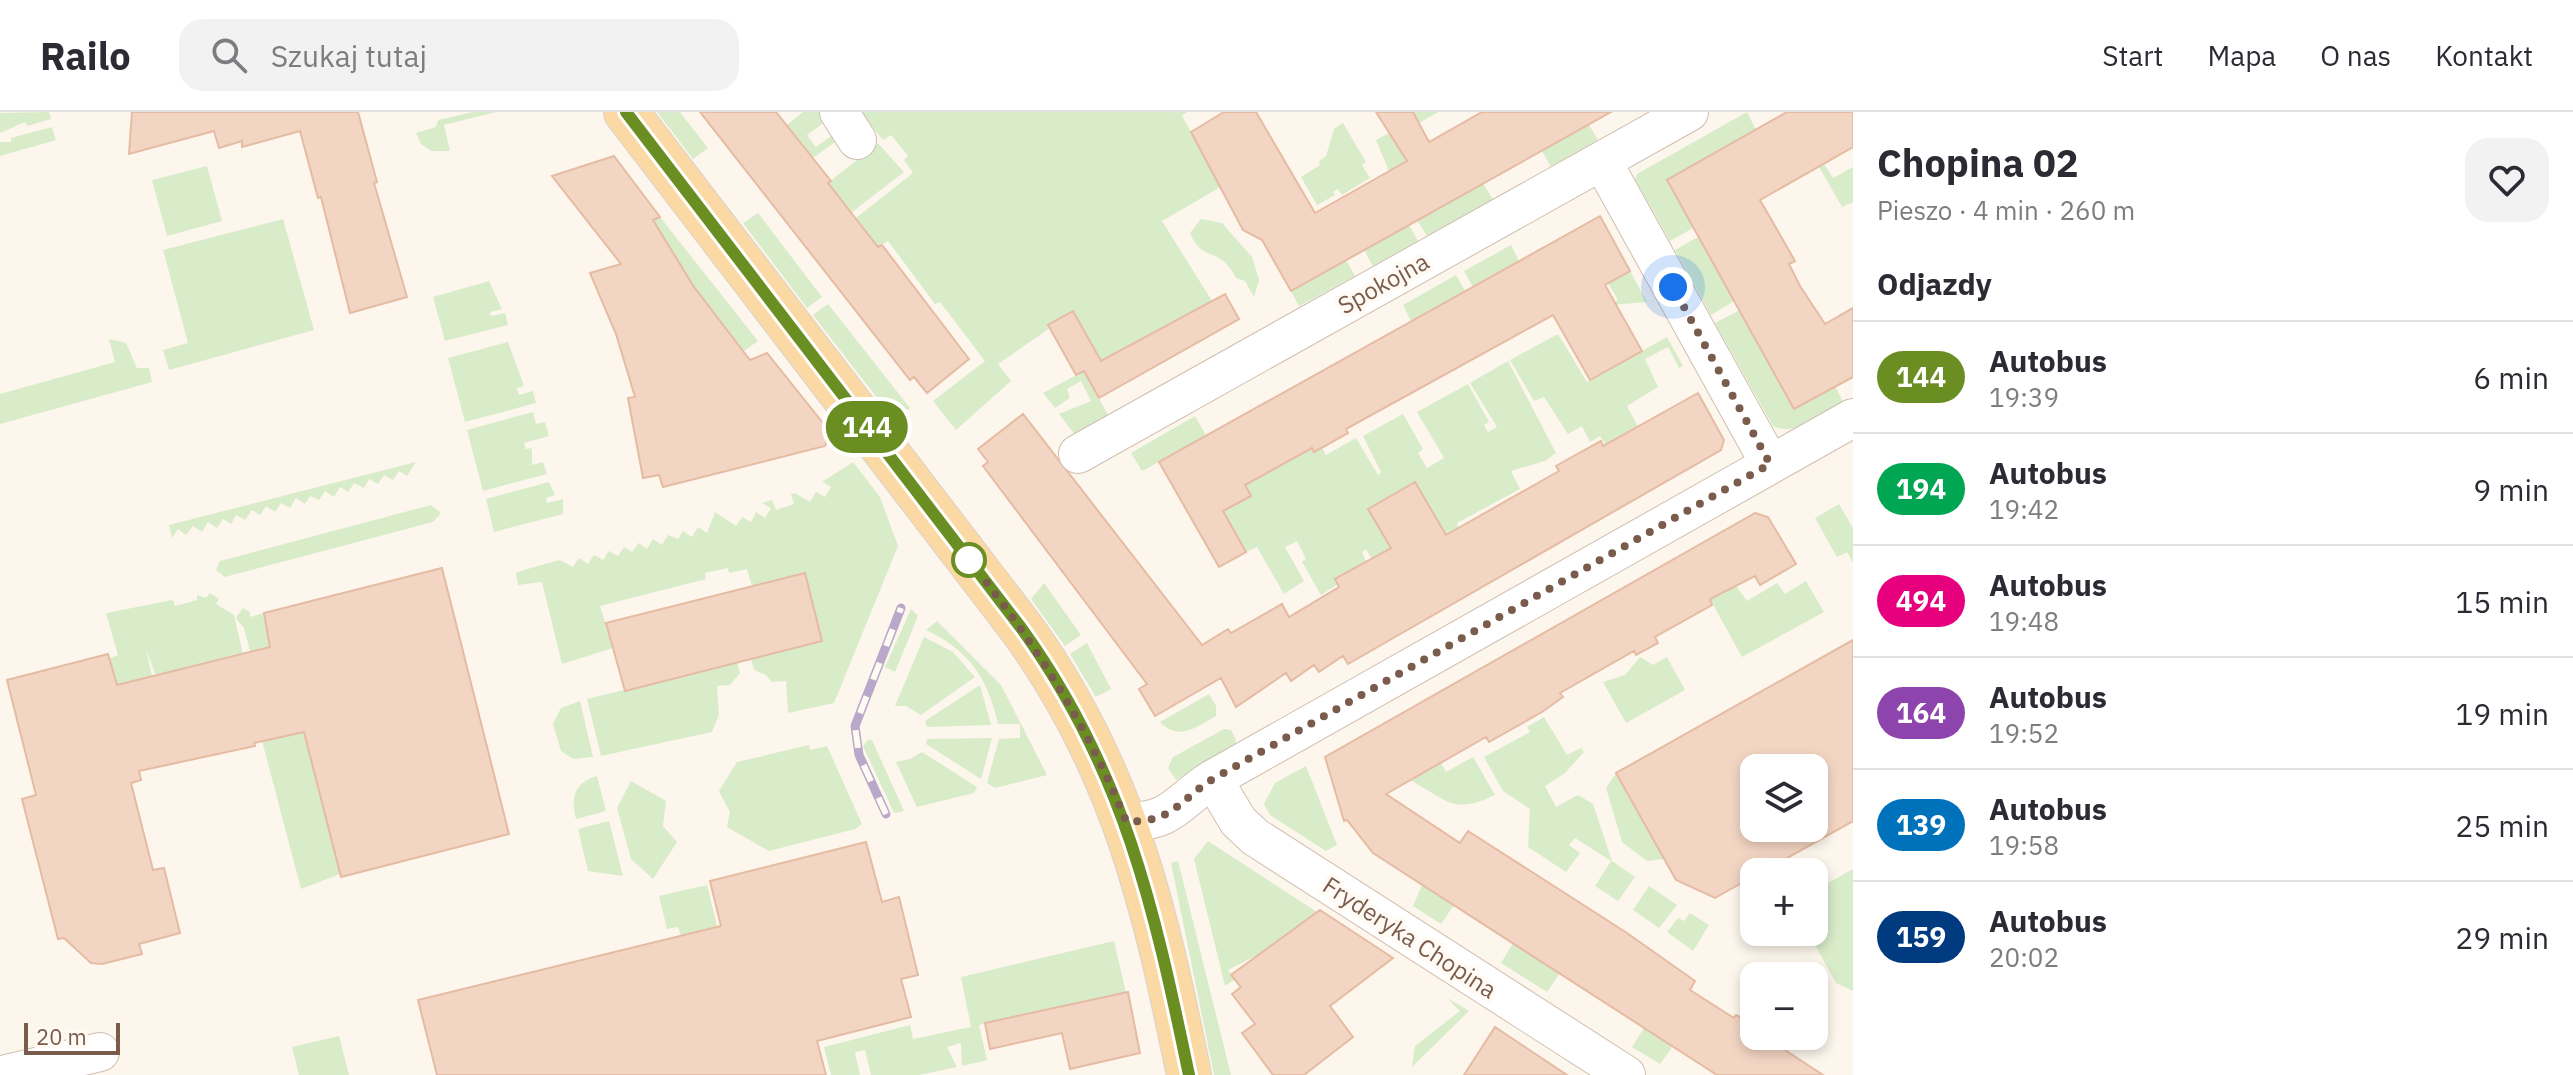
<!DOCTYPE html>
<html lang="pl">
<head>
<meta charset="utf-8">
<style>
  :root { --surface:#fff; --page:#f2f2f3; --text:#2b2b33; --muted:#7c7c81; --line:#e1e1e2 }
  body { margin:0; font-family:"IBM Plex Sans",sans-serif; background:var(--page); color:var(--text); height:100vh; display:flex; flex-direction:column; font-size:30px; white-space:nowrap }
  * { box-sizing:border-box; margin:0 }
  p { font-size:26px; color:var(--muted) }
  .icon { flex:none; width:44px; height:44px; fill:none; stroke:currentColor; stroke-width:2; stroke-linecap:round; stroke-linejoin:round }
  .map { position:relative; flex:1; overflow:hidden }
  .side { display:flex; flex-direction:column; background:var(--surface); width:720px }
  .side>* { flex:none }
  .badge { padding:0 16px; border-radius:26px; font-size:28px; line-height:52px }
  .controls { position:absolute; left:1740px; top:642px; display:grid; gap:16px }
  .controls a { display:grid; place-items:center; width:88px; height:88px; border-radius:16px; background:var(--surface); box-shadow:0 4px 12px #0003; font-size:40px }
  .scale { position:absolute; left:24px; bottom:20px; width:96px; box-sizing:border-box; padding-left:8px; border:4px solid #7a5c4d; border-top:0; font-size:22px; line-height:28px; white-space:nowrap; color:#7a5c4d; -webkit-text-stroke:6px #fffaf3; paint-order:stroke }
  .you { position:absolute; width:40px; height:40px; margin:-20px; border:6px solid #fff; border-radius:50%; background:#1a73e8; box-shadow:0 0 0 12px #1a73e833 }
  .map>.badge { position:absolute; translate:-50% -50%; box-shadow:0 0 0 4px #fff }
  h2 { padding:0 24px; font-size:30px; line-height:72px }
  .round { display:grid; place-items:center; flex:none; width:84px; height:84px; border-radius:24px; background:var(--page) }
  .summary { display:flex; align-items:center; justify-content:space-between; height:136px; padding:0 24px }
  h1 { font-size:38px; font-weight:800; line-height:60px }
  ul { padding:0; list-style:none }
  li { display:flex; align-items:center; gap:24px; height:112px; padding:0 24px; border-top:2px solid var(--line) }
  li div { flex:1 }
  li b { display:block; font-size:30px }
  li em { font-style:normal }
  li .badge { min-width:88px; font-weight:700; text-align:center }
  header { display:flex; align-items:center; gap:48px; box-sizing:border-box; height:112px; padding:0 40px; background:var(--surface); border-bottom:2px solid var(--line) }
  header strong { font-size:38px }
  nav { display:flex; gap:44px; margin-inline-start:auto; font-size:28px }
  .search { width:560px; height:72px; background:var(--page); display:flex; align-items:center; gap:20px; box-sizing:border-box; padding:0 28px; border-radius:24px; color:var(--muted); font-size:30px }
  main { display:flex; flex:1; min-height:0 }
  .map>svg:first-child { display:block }
  .green { fill:#d8ecc9 }
  .building { fill:#f3d5c3; stroke:#e6bba3; stroke-width:2; fill-rule:evenodd }
  .lines { fill:none; stroke-linecap:round; stroke-linejoin:round }
  .minor-casing { stroke:#d1beb0; stroke-width:40 }
  .major-casing { stroke:#dad1cd; stroke-width:46 }
  .minor { stroke:#fff; stroke-width:38 }
  .major { stroke:#fbd9a5; stroke-width:44 }
  .rail-casing { stroke:#b9a8c9; stroke-width:9 }
  .rail { stroke:#fffaf3; stroke-width:6; stroke-dasharray:18; stroke-linecap:butt }
  .line-casing { stroke:#fff; stroke-width:18 }
  .line { stroke:#6b8e23; stroke-width:12 }
  .walk { stroke:#7a5c4d; stroke-width:8; stroke-dasharray:0 14.4 }
  .stop-dot { fill:#fff; stroke:#6b8e23; stroke-width:4 }
  .labels { text-anchor:middle; dominant-baseline:central; stroke-width:8; stroke-linejoin:round; paint-order:stroke }
  .street-label { font-size:24px; fill:#7a5c4d; stroke:#fffaf3 }
</style>
</head>
<body>
<header>
<strong>Railo</strong>
<div class="search"><svg class="icon" aria-label="search" viewBox="0 0 24 24"><circle cx="10" cy="10" r="6"/><path d="M15 15l6 6"/></svg>Szukaj tutaj</div>
<nav><a>Start</a><a>Mapa</a><a>O nas</a><a>Kontakt</a></nav>
</header>
<main>
<div class="map">
<svg width="1853" height="963" viewBox="0 0 1853 963">
  <rect width="100%" height="100%" fill="#fdf6ec"/>
  <path class="green" d="M49,0L51,7L27,14L25,10L0,21V1Z
    M473,0H496L444,13L450,39H431L421,32L416,21L436,15L438,8Z
    M657,0H680L708,36L693,47Z
    M803,0H819L826,9L807,23L816,35L834,22L838,28L813,46L787,13Z
    M860,0H1187L1182,4L1222,74L1162,109L1212,189L1101,249L1073,200L1048,213L1050,216L998,252L1011,269L956,318L933,289L985,249L940,190L935,192L888,129L878,135L856,106L913,61L904,48L908,44L891,23L883,28Z
    M1413,0H1438L1419,11L1431,35L1389,59L1376,28L1416,6Z
    M1747,0L1756,18L1667,68L1693,116L1670,129L1635,67L1637,62Z
    M1343,11L1366,50L1362,53L1370,66L1342,83L1338,77L1333,80L1335,83L1317,93L1301,65L1320,53L1319,49L1326,44L1334,17Z
    M1589,13L1598,28L1551,55L1542,39Z
    M52,15L56,28L0,44V30H11V26Z
    M878,31L904,60L851,101L828,71Z
    M1824,52L1833,66L1853,55V90L1842,95L1819,55Z
    M207,54L222,109L167,124L152,68Z
    M1483,71L1493,88L1427,124L1417,108Z
    M758,101L822,185L807,196L743,111Z
    M660,105L758,229L744,239L694,175L660,119L644,112Z
    M283,107L314,218L169,258L163,238L188,231L163,138Z
    M1201,107L1222,111L1252,145L1259,168L1254,185L1245,169L1236,166C1219,132 1204,153 1190,121Z
    M1409,113L1418,129L1373,154L1364,138Z
    M1698,125L1734,189L1711,203L1675,138Z
    M1511,133L1519,149L1473,175L1464,159Z
    M1346,148L1355,164L1299,194L1291,179Z
    M1630,159L1647,190L1610,193L1618,188L1608,171Z
    M1456,163L1465,179L1411,209L1403,193Z
    M489,169L502,197L490,200L491,204L505,201L508,213L445,229L433,185Z
    M828,192L910,296L894,308L813,203Z
    M1740,198L1835,274L1843,290C1824,301 1795,326 1773,314L1715,211Z
    M1558,222L1587,270L1667,225L1683,254L1679,256L1668,235L1645,247L1658,275L1627,294L1638,315L1606,333L1600,324L1590,330L1582,314L1568,322L1544,285L1534,289L1510,248Z
    M109,227L126,231L137,256H149L152,270L0,312V282L115,250Z
    M508,230L524,274L517,276L519,283L533,279L536,291L465,310L448,246Z
    M1508,249L1556,341L1545,349L1511,359L1520,377L1457,411L1459,416L1416,440L1434,402L1415,370L1369,396L1394,441L1375,453L1366,437L1362,440L1366,450L1336,467L1338,472L1321,483L1302,450L1306,447L1297,429L1285,435L1304,469L1284,482L1257,435L1246,440L1223,399L1251,384L1245,373L1312,336L1315,340L1322,336L1326,343L1356,326L1378,363L1381,360L1363,324L1403,302L1423,337L1418,341L1427,356L1444,346L1417,300L1468,272L1489,310L1484,313L1488,320L1497,315L1470,271Z
    M1084,259L1108,303L1076,324L1059,302L1091,289L1081,269L1067,277L1070,286L1055,296L1043,281Z
    M533,300L536,312L545,310L549,324L524,331L526,337L532,336V353L543,350L547,362L483,379L467,318Z
    M1195,304L1207,325L1142,359L1131,341Z
    M416,350L407,364L399,359L393,368L384,363L378,372L369,367L364,376L354,371L348,380L340,375L334,385L325,379L319,388L310,384L305,392L296,386L290,396L281,391L275,400L266,394L260,403L252,398L245,408L236,403L231,412L223,407L217,416L208,410L202,420L193,414L186,423L178,417L172,426L169,413Z
    M853,350L880,385L898,434L834,591L788,601L786,569L772,570L766,563L754,558L751,547L822,529L805,461L752,474L747,457L729,461L728,456L705,461L706,467L600,494L613,536L562,552L542,470L518,473L516,461L520,459L560,448L573,455L579,446L588,452L594,443L603,448L609,439L618,444L624,435L632,440L639,431L647,437L653,427L662,433L668,423L678,427L683,419L692,425L698,415L707,421L715,400L736,414L742,405L751,410L756,400L765,406L771,396L762,391L772,388L776,398L794,392L791,382L795,381L810,390L816,380L825,385L831,375L822,370Z
    M549,370L555,383L546,386L547,391L563,387V402L494,420L486,387Z
    M1839,392L1853,416V451L1847,440L1837,445L1815,406Z
    M431,393L441,401L433,410L225,465L216,458L220,449Z
    M1806,469L1824,500L1742,545L1710,487L1736,474L1747,489L1777,471L1785,482Z
    M1044,471L1081,523L1065,534L1031,487Z
    M210,481L219,487L216,492L234,503L243,542L156,564L146,537L152,564L134,641L110,546L118,543L106,501L173,488L175,494L197,488V483L206,486Z
    M243,496L250,500V505L264,501L289,560L255,558L244,516L236,506Z
    M911,497L918,504L895,560L885,555Z
    M937,509L1001,573L1047,663L995,676L987,671L999,627L1020,626V612H998C988,567 970,539 926,518Z
    M924,525L953,540L975,565L921,603L906,594H895Z
    M1087,531L1111,577L1096,585L1070,542Z
    M1640,545L1653,553L1667,545L1685,578L1626,611L1603,570L1625,563Z
    M737,550L740,561L730,573L717,574L719,603L712,620L601,644L587,587Z
    M980,573L991,613L927,615L925,609Z
    M1209,582L1216,594V604C1196,615 1179,630 1160,610Z
    M580,589L593,645L573,647L561,639L553,612L561,596Z
    M297,591L340,762L301,777L255,602Z
    M1544,605L1567,643L1581,636L1584,640L1565,661L1545,674L1556,695L1578,683L1593,692L1612,749L1635,765L1618,789L1595,774L1611,749L1575,726L1569,733L1580,741L1566,760L1528,735L1530,697L1503,679L1484,645L1530,620L1527,615Z
    M1224,617L1231,618L1236,628L1235,635L1176,668L1168,656L1173,645Z
    M992,626L981,667L926,632L927,627Z
    M868,628H872L904,699L894,701L863,634Z
    M809,633L810,638L827,634L862,712L855,717L769,739L727,715L730,700L719,679L737,650Z
    M922,640L977,675L974,681L917,695L896,650L910,647Z
    M1473,645L1495,683C1452,703 1449,689 1410,668L1441,651L1446,660Z
    M1306,654L1337,733L1326,739L1270,703L1264,692L1275,671Z
    M1616,661L1665,747L1647,749L1622,730L1606,676Z
    M597,664L606,699L576,707C570,685 575,670 597,664Z
    M631,669L666,689L663,714L677,730L653,767L631,747L617,696Z
    M609,709L623,764L588,759L578,717Z
    M1208,729L1317,800L1267,838L1228,858L1235,867L1225,874L1194,747Z
    M1178,749L1231,963H1214L1171,751Z
    M1853,757V879L1836,871L1808,820H1814V779Z
    M707,773L719,822L681,824L678,815L667,817L659,784Z
    M1422,773L1454,793L1441,812L1413,794Z
    M1649,774L1677,793L1659,816L1633,798Z
    M1690,801L1709,813L1693,839L1667,820L1678,806L1684,809Z
    M1114,829L1126,881L979,913L987,948L962,954L961,931L947,935L957,955L919,963H871L865,938L855,940L860,963H831L824,935L910,913L913,927L971,915L961,865Z
    M1513,831L1560,861L1547,880L1501,851Z
    M1447,886L1469,899L1412,955L1415,934L1460,899Z
    M1644,916L1673,934L1660,952L1632,935Z
    M339,924L349,963H299L292,935Z"/>
  <path class="building" d="M132,0H358L377,70L374,71L407,185L350,201L321,85L318,86L300,19L242,35V29L219,36L214,19L129,42Z
    M700,0H776L831,69L828,71L878,135L882,133L969,247L927,281L914,265L910,268Z
    M1224,0H1256L1315,101L1407,49L1376,0H1413L1429,30L1482,0H1611L1291,179L1262,128L1243,118L1191,20Z
    M1787,0H1853V35L1760,88L1795,149L1789,152L1800,174L1825,212L1853,196V265L1794,297L1667,68Z
    M614,44L660,105L653,108L694,175L750,248L767,241L830,320L825,334L663,375L659,363L643,366L628,286L635,285L616,222L590,161L621,152L552,64Z
    M1600,104L1630,159L1605,173L1642,239L1590,268L1553,203L1346,317L1348,321L1314,340L1312,336L1245,373L1251,384L1223,399L1246,440L1219,455L1159,350Z
    M1225,182L1239,207L1099,286L1084,259L1076,263L1048,213L1073,199L1101,249Z
    M1698,281L1724,328L1721,338L1348,552L1343,544L1319,560L1314,553L1291,569L1286,561L1236,595L1221,566L1155,604L1139,577L1147,572L983,354L988,350L978,337L1023,302L1202,533L1228,517L1231,521L1282,492L1289,505L1339,475L1335,467L1391,436L1368,397L1415,370L1446,423L1559,359L1556,354L1579,341L1601,329L1603,334Z
    M1755,401L1768,405L1796,452L1760,473L1755,464L1710,487L1712,493L1655,525L1658,531L1636,543L1634,539L1560,581L1563,585L1542,600L1489,630L1486,625L1386,682L1460,731L1468,719L1627,821L1695,869L1690,878L1734,906L1736,903L1754,912V924H1792L1785,938L1823,963H1717L1373,741L1347,708L1344,709L1325,645Z
    M442,456L509,722L341,765L304,620L254,631L255,634L139,659L141,668L131,671L153,758L164,756L180,821L139,832L142,842L102,852L91,851L64,826L58,827L22,687L36,683L7,568L108,542L117,573L270,535L264,501Z
    M805,461L822,529L625,579L606,511Z
    M1853,528V709L1762,760H1754V764L1715,786L1676,768L1616,661ZM1754,656H1814V716H1754Z
    M866,730L882,790L899,785L918,863L901,867L911,905L817,929L826,963H437L418,888L721,814L710,769Z
    M1320,798L1393,846L1330,894L1353,925L1304,963H1273L1242,921L1255,912L1232,882L1241,875L1231,863Z
    M1128,880L1140,941L1070,957L1062,921L990,937L985,911Z
    M1495,915L1567,963H1464Z"/>
  <g class="lines">
    <g class="minor-casing">
      <path id="minor" d="M839,0L857,28
        M1602,49L1770,352
        M1078,342L1689,0
        M1213,667L1238,709L1255,725L1626,963
        M1126,709C1171,712 1179,688 1213,667L1853,306
        M2,963L100,940"/>
    </g>
    <g class="major-casing">
      <path id="major" d="M626,0L1022,517C1124,658 1155,796 1189,963"/>
    </g>
    <use href="#minor" class="minor"/>
    <use href="#major" class="major"/>
    <g class="rail-casing">
      <path id="rail" d="M886,702L859,643L855,614L901,496"/>
    </g>
    <use href="#rail" class="rail"/>
  </g>
  <g class="lines">
    <g class="line-casing">
      <path id="line" d="M626,0L1022,517C1124,659 1154,795 1189,963"/>
    </g>
    <use href="#line" class="line"/>
    <path class="walk" d="M969,448C1034,529 1087,613 1126,709C1172,712 1179,688 1213,667L1770,352L1673,175"/>
  </g>
  <circle class="stop-dot" cx="969" cy="448" r="16"/>
  <g class="labels">
    <g class="street-label">
      <text transform="translate(1383 171) rotate(-29)">Spokojna</text>
      <text transform="translate(1410 825) rotate(33)">Fryderyka Chopina</text>
    </g>
  </g>
</svg>
<div class="controls">
<a><svg class="icon" aria-label="layers" viewBox="0 0 24 24"><path d="M12 4l9 5-9 5-9-5zM3 14l9 5 9-5"/></svg></a>
<a>+</a>
<a>−</a>
</div>
<div class="scale">20 m</div>
<div class="you" style="left:1673px;top:175px"></div>
<b class="badge" style="left:867px;top:315px;background:#6b8e23;color:#fff">144</b>
</div>
<section class="side">
<div class="summary"><div><h1>Chopina 02</h1><p>Pieszo · 4 min · 260 m</p></div><a class="round"><svg class="icon" aria-label="heart" viewBox="0 0 24 24"><path d="M12 20l-8-8c-3-5 5-10 8-4 3-6 11-1 8 4z"/></svg></a></div>
<h2>Odjazdy</h2>
<ul>
<li><span class="badge" style="background:#6b8e23;color:#fff">144</span><div><b>Autobus</b><p>19:39</p></div><em>6 min</em></li>
<li><span class="badge" style="background:#00a651;color:#fff">194</span><div><b>Autobus</b><p>19:42</p></div><em>9 min</em></li>
<li><span class="badge" style="background:#e6007e;color:#fff">494</span><div><b>Autobus</b><p>19:48</p></div><em>15 min</em></li>
<li><span class="badge" style="background:#8e44ad;color:#fff">164</span><div><b>Autobus</b><p>19:52</p></div><em>19 min</em></li>
<li><span class="badge" style="background:#0072bc;color:#fff">139</span><div><b>Autobus</b><p>19:58</p></div><em>25 min</em></li>
<li><span class="badge" style="background:#003b80;color:#fff">159</span><div><b>Autobus</b><p>20:02</p></div><em>29 min</em></li>
</ul>
</section>
</main>
</body>
</html>
